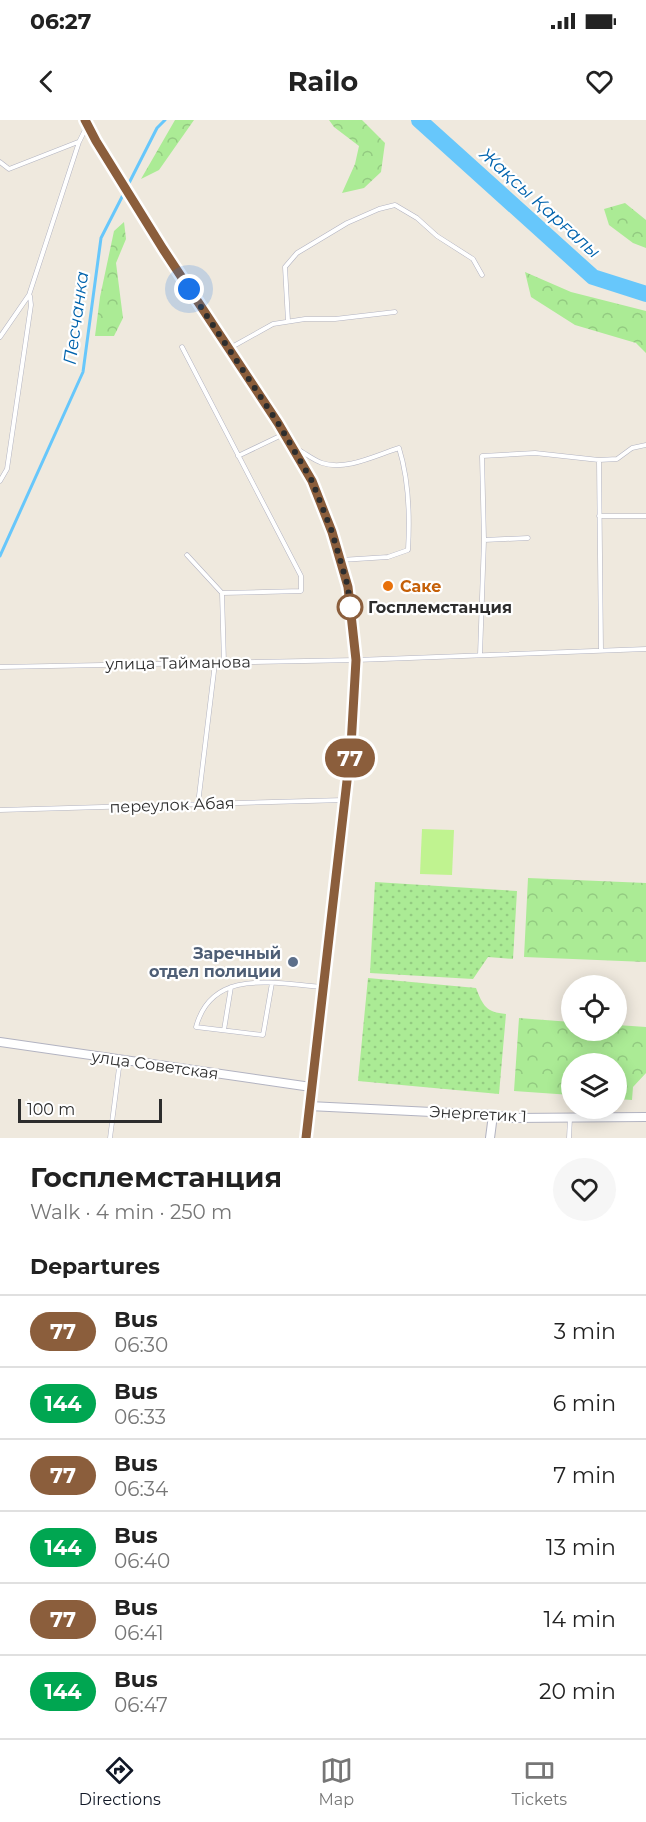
<!DOCTYPE html>
<html lang="en">
<head>
<meta charset="utf-8">
<style>
  :root { --surface:#fff; --page:#f6f6f6; --text:#222; --muted:#767676; --line:#e0e0e0; --accent:#111827 }
  body { margin:0; font-family:Montserrat,sans-serif; background:var(--page); color:var(--text); height:100vh; display:flex; flex-direction:column; font-size:22px; white-space:nowrap }
  * { box-sizing:border-box; margin:0 }
  p { font-size:20px; color:var(--muted) }
  .icon { flex:none; width:33px; height:33px; fill:none; stroke:currentColor; stroke-width:2; stroke-linecap:round; stroke-linejoin:round }
  .map { position:relative; height:1018px; overflow:hidden }
  .details { display:flex; flex-direction:column; background:var(--surface); flex:1 }
  .details>* { flex:none }
  .badge { padding:0 12px; border-radius:20px; font-size:21px; line-height:39px }
  .fabs { position:absolute; left:561px; top:855px; display:grid; gap:12px }
  .fabs a { display:grid; place-items:center; width:66px; height:66px; border-radius:50%; background:var(--surface); box-shadow:0 3px 15px #0003; font-size:30px }
  .scale { position:absolute; left:18px; bottom:15px; width:144px; box-sizing:border-box; padding-left:6px; border:3px solid #2d2d2d; border-top:0; font-size:16px; line-height:21px; white-space:nowrap; color:#2d2d2d; -webkit-text-stroke:4px #fff; paint-order:stroke }
  .you { position:absolute; width:30px; height:30px; margin:-15px; border:4px solid #fff; border-radius:50%; background:#1a73e8; box-shadow:0 0 0 9px #1a73e833 }
  .map>.badge { position:absolute; translate:-50% -50%; box-shadow:0 0 0 3px #fff }
  h2 { padding:0 30px; font-size:22px; line-height:54px }
  .round { display:grid; place-items:center; flex:none; width:63px; height:63px; border-radius:32px; background:var(--page) }
  .head { display:flex; align-items:center; justify-content:space-between; height:102px; padding:0 30px }
  h1 { font-size:28px; font-weight:700; line-height:45px }
  ul { padding:0; list-style:none }
  li { display:flex; align-items:center; gap:18px; height:72px; padding:0 30px; border-top:2px solid var(--line) }
  li div { flex:1 }
  li b { display:block; font-size:22px }
  li em { font-style:normal }
  li .badge { min-width:66px; font-weight:700; text-align:center }
  .status { display:flex; justify-content:space-between; align-items:center; height:42px; padding:0 30px; background:var(--surface); direction:ltr }
  .status svg { height:16px; fill:currentColor }
  header { display:flex; justify-content:space-between; align-items:center; height:78px; padding:0 30px; background:var(--surface); font-size:27px; font-weight:700 }
  .tabs { display:flex; justify-content:space-around; align-items:center; height:84px; border-top:2px solid var(--line); background:var(--surface); font-size:16px; color:var(--muted) }
  .tabs a { display:grid; justify-items:center; gap:3px }
  .tabs .current { color:var(--accent) }
  .map>svg:first-child { display:block }
  .grass { fill:url(#grass-dots) }
  .forest { fill:url(#forest-crowns) }
  .pitch { fill:#c0f390 }
  .lines { fill:none; stroke-linecap:round; stroke-linejoin:round }
  .stream { stroke:#67c7fb; stroke-width:3 }
  .river { stroke:#67c7fb; stroke-width:16 }
  .service-casing { stroke:#b2b3c1; stroke-width:5 }
  .minor-casing { stroke:#b2b3c1; stroke-width:10 }
  .tertiary-casing { stroke:#b2b3c1; stroke-width:12 }
  .service { stroke:#fff; stroke-width:4 }
  .minor { stroke:#fff; stroke-width:8 }
  .tertiary { stroke:#fff; stroke-width:10 }
  .line-casing { stroke:#fff; stroke-width:14 }
  .line { stroke:#8b5e3c; stroke-width:9 }
  .walk { stroke:#2d2d2d; stroke-width:6; stroke-dasharray:0 10.8 }
  .food-dot { fill:#e8710a; stroke:#fff; stroke-width:2 }
  .stop-dot { fill:#fff; stroke:#8b5e3c; stroke-width:3 }
  .service-dot { fill:#5c6f8a; stroke:#fff; stroke-width:2 }
  .labels { text-anchor:middle; dominant-baseline:central; stroke-width:4.5; stroke-linejoin:round; paint-order:stroke }
  .food-label { font-size:16px; font-weight:bold; fill:#c56008; stroke:#fff; text-anchor:start }
  .stop-label { font-size:16px; font-weight:bold; fill:#2d2d2d; stroke:#fff; text-anchor:start }
  .street-label { font-size:16px; fill:#2d2d2d; stroke:#fff }
  .service-label { font-size:16px; font-weight:bold; fill:#4e5e75; stroke:#fff; text-anchor:end }
  .water-label { font-size:18px; font-style:italic; fill:#0063ad; stroke:#fff }
</style>
</head>
<body>
<div class="status"><b>06:27</b><svg viewBox="0 0 49 12"><path d="M0 12V9h3v3zM5 12V6h3v6zM10 12V3h3v9zM15 12V0h3v12zM26 1h20v11H26zM47 4h2v5h-2z"/></svg></div>
<header><svg class="icon" aria-label="back" viewBox="0 0 24 24"><path d="M15 5l-7 7 7 7"/></svg>Railo<svg class="icon" aria-label="heart" viewBox="0 0 24 24"><path d="M12 20l-8-8c-3-5 5-10 8-4 3-6 11-1 8 4z"/></svg></header>
<div class="map">
<svg width="646" height="1018" viewBox="0 0 646 1018">
  <defs>
    <pattern id="grass-dots" width="8" height="8" patternUnits="userSpaceOnUse" patternTransform="scale(1.5)"><rect width="8" height="8" fill="#abeb95"/><path d="M2 2h.1M6 6h.1" fill="none" stroke="#93ca81" stroke-width="1.8" stroke-linecap="round"/></pattern>
    <pattern id="forest-crowns" width="20" height="18" patternUnits="userSpaceOnUse" patternTransform="scale(1.5)"><rect width="20" height="18" fill="#abeb95"/><path d="M2 6a3 3 0 1 1 6 0M12 15a3 3 0 1 1 6 0" fill="none" stroke="#93ca81"/></pattern>
  </defs>
  <rect width="100%" height="100%" fill="#efe9de"/>
  <path class="grass" d="M375,762L517,771L513,839L488,837L473,859L370,853Z
    M368,858L476,868C483,886 486,892 506,894L499,974L358,961Z"/>
  <path class="forest" d="M175,0H194L159,50L141,59Z
    M329,0H362L385,23L381,52L364,68L342,73L355,44L359,26L334,7Z
    M625,83L646,100V128L633,123L609,105L604,89Z
    M124,102L126,119L116,143L123,198L114,216H95L100,177L114,111Z
    M525,152L571,172L646,191V233L636,223L575,205L531,177Z
    M528,758L646,763V842L524,837Z
    M519,898L571,902L572,910H616L617,905L646,907V953L633,967L632,980L617,979L616,944H572L571,975L514,971Z"/>
  <path class="pitch" d="M422,709L454,710L452,755L420,754Z"/>
  <g class="lines">
    <path class="stream" d="M127,67L157,8L165,0
      M0,436L83,252L101,118L124,73"/>
    <path class="river" d="M419,0L593,157L646,174"/>
    <g class="service-casing">
      <path id="service" d="M0,42L9,49L78,22
        M288,201L285,147L297,133L347,103L379,89L395,85L417,98L437,116L473,139L482,155
        M0,217L29,175L79,22L86,8
        M182,227L301,456V471L222,473
        M230,228L273,204L305,199H335L395,192
        M297,329C305,333 313,340 322,343C346,351 376,335 399,328C409,360 410,396 408,430L388,437L341,440
        M238,336L284,314
        M599,340L617,339L632,328L646,325
        M0,361L7,349L31,185L30,176
        M599,396H646
        M484,420L528,418
        M187,435L222,473L224,543
        M480,535L484,420L482,336L535,333L599,340L601,530
        M0,547L356,540L646,529
        M198,684L215,543
        M0,690L344,680
        M272,863L263,915L196,907C212,847 276,864 323,867
        M224,910L231,867
        M110,1018L120,940
        M569,1018L570,998"/>
    </g>
    <g class="minor-casing">
      <path id="minor" d="M0,922L311,967
        M309,986L493,995L513,998L646,997
        M490,1018L493,995"/>
    </g>
    <g class="tertiary-casing">
      <path id="tertiary" d="M85,0L96,21L163,129L278,303L312,361L332,412L348,467L356,540L351,626L306,1018"/>
    </g>
    <use href="#service" class="service"/>
    <use href="#minor" class="minor"/>
    <use href="#tertiary" class="tertiary"/>
  </g>
  <g class="lines">
    <g class="line-casing">
      <path id="line" d="M85,0L96,21L163,129L278,303L312,361L332,412L348,467L356,540L351,626L306,1018"/>
    </g>
    <use href="#line" class="line"/>
    <path class="walk" d="M189,169L278,303L312,361L332,412L348,467L350,487"/>
  </g>
  <circle class="food-dot" cx="388" cy="466" r="6"/>
  <circle class="stop-dot" cx="350" cy="487" r="12"/>
  <circle class="service-dot" cx="293" cy="842" r="6"/>
  <g class="labels">
    <g class="food-label">
      <text x="400" y="466">Саке</text>
    </g>
    <g class="stop-label">
      <text x="368" y="487">Госплемстанция</text>
    </g>
    <g class="street-label">
      <text transform="translate(178 543) rotate(-1)">улица Тайманова</text>
      <text transform="translate(172 685) rotate(-2)">переулок Абая</text>
      <text transform="translate(155 945) rotate(8)">улца Советская</text>
      <text transform="translate(478 994) rotate(3)">Энергетик 1</text>
    </g>
    <g class="service-label">
      <text x="281" y="833">Заречный<tspan x="281" dy="18">отдел полиции</tspan></text>
    </g>
    <g class="water-label">
      <text transform="translate(540 83) rotate(42)">Жақсы Қарғалы</text>
      <text transform="translate(76 198) rotate(-82)">Песчанка</text>
    </g>
  </g>
</svg>
<div class="fabs">
<a><svg class="icon" aria-label="locate" viewBox="0 0 24 24"><circle cx="12" cy="12" r="6"/><path d="M12 2v4M12 18v4M2 12h4M18 12h4"/></svg></a>
<a><svg class="icon" aria-label="layers" viewBox="0 0 24 24"><path d="M12 4l9 5-9 5-9-5zM3 14l9 5 9-5"/></svg></a>
</div>
<div class="scale">100 m</div>
<div class="you" style="left:189px;top:169px"></div>
<b class="badge" style="left:350px;top:638px;background:#8b5e3c;color:#fff">77</b>
</div>
<section class="details">
<div class="head"><div><h1>Госплемстанция</h1><p>Walk · 4 min · 250 m</p></div><a class="round"><svg class="icon" aria-label="heart" viewBox="0 0 24 24"><path d="M12 20l-8-8c-3-5 5-10 8-4 3-6 11-1 8 4z"/></svg></a></div>
<h2>Departures</h2>
<ul>
<li><span class="badge" style="background:#8b5e3c;color:#fff">77</span><div><b>Bus</b><p>06:30</p></div><em>3 min</em></li>
<li><span class="badge" style="background:#00a651;color:#fff">144</span><div><b>Bus</b><p>06:33</p></div><em>6 min</em></li>
<li><span class="badge" style="background:#8b5e3c;color:#fff">77</span><div><b>Bus</b><p>06:34</p></div><em>7 min</em></li>
<li><span class="badge" style="background:#00a651;color:#fff">144</span><div><b>Bus</b><p>06:40</p></div><em>13 min</em></li>
<li><span class="badge" style="background:#8b5e3c;color:#fff">77</span><div><b>Bus</b><p>06:41</p></div><em>14 min</em></li>
<li><span class="badge" style="background:#00a651;color:#fff">144</span><div><b>Bus</b><p>06:47</p></div><em>20 min</em></li>
</ul>
</section>
<nav class="tabs">
<a class="current"><svg class="icon" aria-label="directions" viewBox="0 0 24 24"><path d="M12 3l9 9-9 9-9-9zM9 14v-3h6M13 9l2 2-2 2"/></svg>Directions</a>
<a><svg class="icon" aria-label="map" viewBox="0 0 24 24"><path d="M3 6l6-2 6 2 6-2v14l-6 2-6-2-6 2zM9 4v14M15 6v14"/></svg>Map</a>
<a><svg class="icon" aria-label="tickets" viewBox="0 0 24 24"><path d="M3 7h18v10H3zM15 7v10"/></svg>Tickets</a>
</nav>
</body>
</html>
